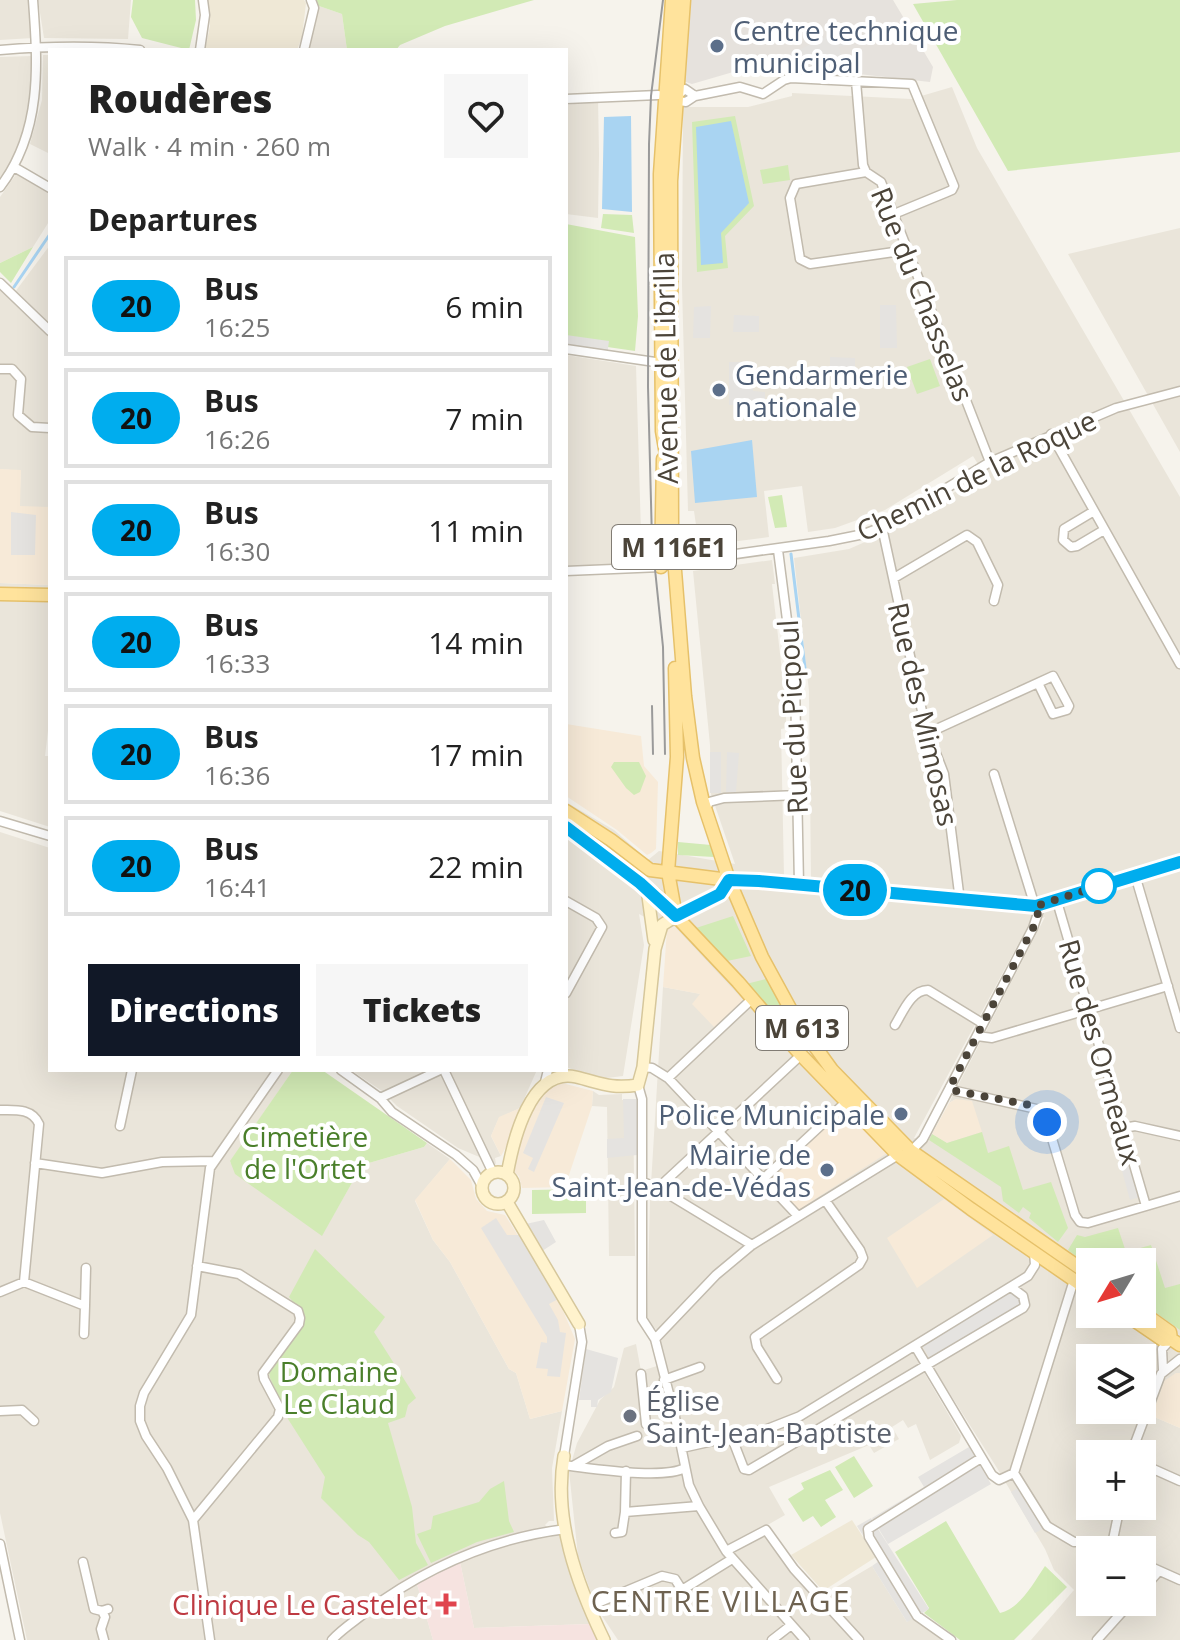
<!DOCTYPE html>
<html lang="en">
<head>
<meta charset="utf-8">
<style>
  :root { --surface:#fff; --page:#f6f6f6; --text:#222; --muted:#767676; --line:#e0e0e0; --accent:#111827 }
  body { margin:0; font-family:"Open Sans",sans-serif; background:var(--page); color:var(--text); height:100vh; display:flex; flex-direction:column; font-size:30px; white-space:nowrap }
  * { box-sizing:border-box; margin:0 }
  p { font-size:26px; color:var(--muted) }
  .icon { flex:none; width:44px; height:44px; fill:none; stroke:currentColor; stroke-width:2; stroke-linecap:round; stroke-linejoin:round }
  .map { position:relative; flex:1; overflow:hidden }
  .side { position:absolute; left:48px; top:48px; width:520px; height:1024px; display:flex; flex-direction:column; background:var(--surface); border-radius:0px; box-shadow:0 8px 32px #0002 }
  .side>* { flex:none }
  .badge { padding:0 16px; border-radius:26px; font-size:28px; line-height:52px }
  .needle { width:52px; rotate:232deg }
  .buttons { position:absolute; left:1076px; top:1248px; display:grid; gap:16px }
  .buttons a { display:grid; place-items:center; width:80px; height:80px; border-radius:0px; background:var(--surface); box-shadow:0 8px 32px #0002; font-size:40px }
  .you { position:absolute; width:40px; height:40px; margin:-20px; border:6px solid #fff; border-radius:50%; background:#1a73e8; box-shadow:0 0 0 12px #1a73e833 }
  .map>.badge { position:absolute; translate:-50% -50%; box-shadow:0 0 0 4px #fff }
  h2 { padding:0 40px; font-size:30px; line-height:72px }
  .round { display:grid; place-items:center; flex:none; width:84px; height:84px; border-radius:0px; background:var(--page) }
  .overview { display:flex; align-items:center; justify-content:space-between; height:136px; padding:0 40px }
  h1 { font-size:38px; font-weight:800; line-height:60px }
  .cta { display:flex; gap:16px; margin-top:auto; padding:16px 40px }
  .cta a { flex:1; height:92px; border-radius:0px; background:var(--accent); color:#fff; font-size:32px; font-weight:800; line-height:92px; text-align:center }
  .cta a+a { background:var(--page); color:var(--text) }
  ul { padding:0; list-style:none }
  li { display:flex; align-items:center; gap:24px; height:100px; margin:0 16px 12px; padding:0 24px; border:4px solid var(--line); border-radius:0px }
  li div { flex:1 }
  li b { display:block; font-size:30px }
  li em { font-style:normal }
  li .badge { min-width:88px; font-weight:700; text-align:center }
  .map>svg:first-child { display:block }
  .residential { fill:#eae5da; fill-rule:evenodd }
  .commercial { fill:#f7ead8 }
  .industrial { fill:#e6e2dd }
  .education { fill:#efe8d6 }
  .medical { fill:#f6e3e0 }
  .green { fill:#d2eab5 }
  .parking { fill:#e5e3e0 }
  .water { fill:#a9d4f2 }
  .lines { fill:none; stroke-linecap:round; stroke-linejoin:round }
  .stream { stroke:#a9d4f2; stroke-width:3 }
  .street-casing { stroke:#c2bbae; stroke-width:11 }
  .secondary-casing { stroke:#d6c79b; stroke-width:14 }
  .primary-casing { stroke:#e6c16a; stroke-width:15 }
  .street { stroke:#fff; stroke-width:8 }
  .secondary { stroke:#fff3cd; stroke-width:11 }
  .primary { stroke:#ffe39c; stroke-width:12 }
  .tram { stroke:#9a9a9a; stroke-width:2 }
  .line-casing { stroke:#fff; stroke-width:18 }
  .line { stroke:#00adee; stroke-width:12 }
  .walk { stroke:#4b4439; stroke-width:8; stroke-dasharray:0 14.4 }
  .service-dot { fill:#5c6f8a; stroke:#fff; stroke-width:3 }
  .stop-dot { fill:#fff; stroke:#00adee; stroke-width:4 }
  .worship-dot { fill:#6b7280; stroke:#fff; stroke-width:3 }
  .health-dot { fill:#e0444e; stroke:#fff; stroke-width:3 }
  .labels { text-anchor:middle; dominant-baseline:central; stroke-width:8; stroke-linejoin:round; paint-order:stroke }
  .shield { fill:#fff; stroke:#817c74; stroke-width:2 }
  .shield-label { font-size:26px; font-weight:bold; fill:#4b4439 }
  .service-label { font-size:28px; fill:#4e5e75; stroke:#fff; text-anchor:start }
  .street-label { font-size:28px; fill:#4b4439; stroke:#fff }
  .park-label { font-size:28px; fill:#4a7f2a; stroke:#fff }
  .worship-label { font-size:28px; fill:#5b616d; stroke:#fff; text-anchor:start }
  .health-label { font-size:28px; fill:#be3a42; stroke:#fff; text-anchor:end }
  .neighbourhood-label { font-size:30px; letter-spacing:2px; fill:#6e6250; stroke:#fff }
</style>
</head>
<body>
<div class="map">
<svg width="1180" height="1640" viewBox="0 0 1180 1640">
  <rect width="100%" height="100%" fill="#f6f3ec"/>
  <path class="residential" d="M0,0H28L33,38L0,40Z
    M38,0H131L128,39L44,38Z
    M319,6L342,14L347,50H306Z
    M43,55H50V154L30,144L42,100Z
    M32,56L33,92L28,122L6,174L0,182V57Z
    M952,87L977,148L1180,497V1373H1176L1152,1416L1180,1428V1640H1031L1074,1590L1054,1570L1045,1549L997,1468L933,1367L925,1374L961,1436L959,1443L930,1460L916,1424L908,1428L903,1420L892,1427L899,1439L874,1453L869,1445L769,1487L785,1515L764,1527L821,1596L872,1566L907,1622L912,1617L945,1640H618L596,1607L578,1556L569,1471L577,1443L600,1400L614,1387L624,1348L636,1344L641,1371L657,1366L652,1341L658,1331L647,1321L650,1201L663,987L701,994L715,1028L675,927L667,929L639,914L644,945L623,1076L599,1079L566,1067V802L614,830L648,860L659,851L735,864L711,794L710,745L693,571L772,560L775,584H772L786,706V728L781,729L784,876L811,878L809,691L794,558L849,549L897,528L984,474L973,456L885,510L835,528L808,532L802,486L764,491L769,537L699,546L694,511H688L682,286L683,107H748L792,96V93L911,99ZM1045,917L949,1103L956,1099L947,1143L932,1134L928,1141L914,1138L1029,924ZM1090,1262H1142V1314H1090ZM1090,1358H1142V1410H1090ZM1090,1454H1142V1506H1090ZM1090,1550H1142V1602H1090Z
    M598,101L599,154L598,218L566,214V105Z
    M17,173L50,193V220L33,247L0,263V197Z
    M1180,228V452L1068,254Z
    M50,245V507H19L21,471L0,469V289L3,292H15Z
    M566,355L636,366L642,566H566Z
    M0,583L50,585V714L45,756H50V827L0,811Z
    M0,832L50,848V1070H293L230,1162L322,1235L362,1165L424,1147L427,1143L450,1159L415,1201L433,1240L450,1262L509,1369L516,1373L530,1419L562,1411L552,1468L554,1521H549L545,1525L548,1528L478,1546L409,1578L333,1632L327,1640H27L0,1513Z
    M351,1070H537L520,1108L499,1118L491,1136L501,1156L495,1158L496,1164L458,1148L397,1106L382,1091Z
    M593,1091L599,1095L622,1094V1100H633L635,1256H609L607,1107L592,1106Z
    M557,1533L564,1539L571,1573L590,1624L474,1628L460,1562L528,1539Z
    M417,1584L433,1640H339L393,1596L394,1597Z"/>
  <path class="commercial" d="M0,469L21,470L20,506L50,507V585L0,583Z
    M566,724L641,736L644,766L658,782L656,849L651,853L647,855L617,830L566,796Z
    M675,927L744,1001L715,1028L692,1004L700,994L663,987L667,929Z
    M558,1082L593,1091L592,1106L565,1187L522,1188L519,1176L512,1170L525,1125L539,1095Z
    M956,1099L972,1101L982,1132L947,1143L932,1134L949,1103Z
    M520,1108L507,1145L501,1156L491,1136L499,1117Z
    M844,1109L887,1153L798,1210L770,1179Z
    M450,1159L471,1180L476,1199L487,1211L505,1215L558,1299L575,1339L562,1411L530,1419L516,1373L509,1369L450,1262L433,1240L415,1200Z
    M944,1199L993,1235L917,1288L887,1238Z
    M1176,1373H1180V1428L1152,1416L1164,1381Z"/>
  <path class="industrial" d="M689,0H893L933,67L930,82L796,67L740,70L692,84L683,81Z"/>
  <path class="education" d="M207,0H304L306,3L302,37L297,50H205L210,26Z
    M852,1520L876,1557L823,1591L791,1555Z"/>
  <path class="medical" d="M460,1562L474,1628L590,1624L599,1640H433L417,1584Z"/>
  <path class="green" d="M133,0H195L196,20L189,50L142,38L131,17Z
    M314,0H534L445,26L400,45L396,50H347L342,14L319,6Z
    M957,0H1180V152L1008,171L913,4Z
    M735,116L754,206L725,236L728,268L697,272L692,122Z
    M788,165L790,180L763,184L760,170Z
    M603,214L632,215L634,233L601,228Z
    M566,224L635,237L638,316L635,351L566,341Z
    M33,247L11,283L0,272V263Z
    M930,359L940,386L917,394L907,367Z
    M782,495L787,527L775,528L768,497Z
    M614,762H639L646,776L640,792L634,795L626,788L611,767Z
    M678,842L711,845L714,857L678,855Z
    M733,916L751,956L727,961L696,928Z
    M766,979L794,1026L790,1031L746,984Z
    M293,1070H322L427,1143L424,1147L362,1165L322,1236L235,1174L230,1161Z
    M982,1132L988,1153L1009,1146L1023,1190L1051,1182L1068,1228L1058,1242L1029,1218L1031,1213L1023,1207L1019,1213L1003,1201L1001,1187L929,1140L932,1134L947,1143Z
    M586,1189V1213L532,1214V1190Z
    M1118,1228L1126,1252L1151,1245L1165,1288L1180,1284V1330L1142,1303V1262H1090V1267L1068,1250L1077,1235L1085,1237Z
    M315,1249L385,1317L374,1332L416,1398L408,1405L405,1417L388,1423L412,1507L416,1543L428,1565L399,1580L369,1542L358,1535L321,1498L325,1477L288,1419L270,1378L269,1372L302,1324L300,1310L289,1297Z
    M854,1456L873,1486L854,1498L835,1467Z
    M830,1470L843,1490L825,1500L836,1517L821,1527L813,1516L803,1522L788,1499L804,1489L801,1483Z
    M504,1481L509,1521L514,1532L477,1542L431,1563L417,1534L431,1529L433,1516L479,1502L490,1489Z
    M946,1521L1000,1613C1020,1609 1034,1582 1045,1566L1067,1587L1014,1640H960L924,1613L929,1608L895,1552Z"/>
  <path class="parking" d="M832,34L835,40L843,37L846,45L839,47L845,68H849L848,76L793,73L794,63L790,54Z
    M880,305H896L897,348H880Z
    M711,306L710,338H693L694,307Z
    M734,315L759,316V332H733Z
    M566,335L609,341L607,356L566,349Z
    M830,357L855,358V374H830Z
    M729,362H753V391L765,392V399L772,400V409H740V405H729Z
    M11,512L36,515L35,555H11Z
    M710,752H721V793H710Z
    M727,752L739,753L736,792H726Z
    M546,1097L564,1103L534,1172L528,1169L533,1158L523,1153Z
    M623,1099H637V1155L607,1158V1139L624,1138Z
    M1130,1152L1143,1196L1130,1200L1118,1156Z
    M496,1218L507,1235H520L558,1299L549,1304L558,1320L560,1332L566,1333L560,1377L547,1376L548,1369L536,1368L541,1342L547,1343V1337L481,1228Z
    M544,1220L556,1242L539,1253L521,1225Z
    M1010,1291L1019,1298V1307L930,1359L922,1345Z
    M586,1349L618,1358L611,1392L598,1400L597,1407H591V1400H579Z
    M969,1447L991,1484L888,1544L872,1518L924,1487L918,1477Z
    M1019,1487L1044,1528L1035,1533L1011,1492Z
    M871,1518L929,1609L907,1622L872,1566L879,1561L857,1526Z"/>
  <path class="water" d="M631,116L632,212L602,209L604,117Z
    M731,121L749,203L721,233L723,263L701,265L696,127Z
    M752,440L757,497L695,503L691,451Z"/>
  <g class="lines">
    <path class="stream" d="M14,287L50,234
      M791,554L805,668"/>
    <g class="street-casing">
      <path id="street" d="M0,50C47,46 93,45 140,50
        M200,50L205,15L203,0
        M304,50L314,8L311,0
        M856,81L863,165L866,172L881,182L990,462
        M695,96L685,89L677,96L680,101L686,102L695,96L740,87L763,94L784,80L791,78L912,84L954,186L952,190L945,193L894,214
        M566,99L658,95
        M14,167L50,188
        M866,172L796,184L790,198L800,259L810,264L908,250
        M0,187C42,132 38,66 33,0
        M0,283L50,331
        M566,349L655,362
        M0,369H12L21,379L18,415L32,427L50,428
        M1051,434L1180,664
        M1094,511L1064,529L1063,540L1071,547L1077,546L1104,530
        M882,527L925,725L944,774L960,901
        M778,550L795,682L799,885
        M566,571L661,567L693,560L829,541L864,534L882,527L990,462L1116,408L1180,391
        M894,578L967,535L977,542L998,585L994,601
        M928,733L1053,676L1069,706L1067,710L1053,714L1038,683
        M706,809L709,802L724,798L798,795
        M0,821L50,836
        M1135,875L1180,1028
        M729,880L1036,906L1180,862
        M1056,898L1146,1206
        M566,901L596,918L602,927L566,993
        M895,1025C903,1012 911,990 928,990L982,1023
        M977,1036L992,1038L1168,986
        M643,1067L652,1068L668,1078L798,1216
        M341,1070L380,1098L392,1112L456,1155L473,1170L482,1186
        M444,1070L493,1173
        M668,1078L752,999
        M545,1082L548,1070
        M638,1085L642,1099V1319L655,1339L675,1417L689,1485L699,1506L726,1551L805,1640
        M950,1087L956,1091L1041,1110L1047,1122L1075,1215L1080,1222L1088,1223L1180,1196
        M380,1098L440,1070
        M0,1110C15,1110 32,1108 39,1124L24,1282L0,1292
        M120,1126L132,1070
        M1123,1128L1135,1126L1180,1136
        M911,1151L923,1139L1033,928L1039,910L1033,900L994,774
        M35,1163L102,1173L162,1162L214,1161
        M763,1179L846,1102
        M643,1182L658,1188L752,1245
        M658,1188L801,1055
        M24,1282L85,1306L86,1268
        M84,1334L85,1306
        M655,1339L716,1275L752,1245L898,1155
        M915,1346L992,1475L999,1480L1014,1473
        M1163,1370L1162,1349L1171,1339
        M641,1374L646,1424
        M777,1379L757,1347L755,1337L859,1265L863,1258L860,1250L825,1200
        M664,1380L700,1367
        M0,1411L22,1410L34,1421
        M732,1438L744,1469L749,1470L1023,1308L1025,1305L1023,1296L1011,1287
        M682,1448L767,1429L800,1416L1028,1276L1035,1265L1034,1252
        M1131,1454L1161,1374L1180,1359
        M564,1456L582,1342L579,1324
        M1142,1464L1180,1481
        M562,1465C591,1468 662,1480 685,1468
        M573,1466L608,1446L637,1436
        M626,1471L625,1512L699,1506
        M1014,1473L1074,1280
        M1014,1473L1047,1526L1074,1542H1092L1112,1550
        M193,1520L278,1417L280,1409L264,1379L263,1373L299,1324L300,1318L298,1311L239,1274L197,1266
        M615,1533L622,1532L625,1512
        M0,1544L20,1640
        M1111,1549L1120,1506
        M726,1551L766,1530L794,1569L859,1640
        M83,1562L94,1609L102,1611
        M1142,1563L1180,1580
        M1142,1590L1159,1571
        M588,1607L662,1576L675,1579L682,1590L732,1559
        M104,1640L101,1629L105,1617L102,1611L108,1609
        M210,1640L193,1520L167,1468L146,1436L140,1421V1406L144,1393L191,1315L210,1168L278,1070
        M332,1640C342,1629 355,1621 366,1612C425,1568 493,1538 566,1529
        M772,1640L790,1626
        M951,1640L917,1616L869,1537L868,1529L981,1458
        M1097,1640L1131,1602"/>
    </g>
    <g class="secondary-casing">
      <path id="secondary" d="M647,889L654,940
        M482 1188a16 16 0 1 1 32 0a16 16 0 1 1-32 0Z
        M507,1175C513,1141 530,1067 576,1077C601,1083 610,1089 638,1085L643,1067L655,949L662,925L676,916
        M507,1202L579,1324
        M564,1456C553,1519 577,1584 604,1640"/>
    </g>
    <g class="primary-casing">
      <path id="primary" d="M684,0L671,181L672,533L685,696L693,758L703,802L729,880L762,957L798,1023L832,1070L911,1151L1090,1275
        M668,466L662,431L660,174L672,0
        M661,567L663,459
        M0,594L50,595
        M675,668L677,757L668,872L676,916
        M566,811L611,840L650,870L729,880
        M566,827L657,896L738,982L801,1055L898,1155L971,1209L1090,1291
        M676,916L720,894L729,880
        M1142,1312L1170,1332L1171,1339
        M1125,1314L1163,1340L1171,1339L1180,1345"/>
    </g>
    <use href="#street" class="street"/>
    <use href="#secondary" class="secondary"/>
    <use href="#primary" class="primary"/>
    <path class="tram" d="M663,0L651,96L649,144L648,387L652,540L663,647L665,754
      M652,706L653,754"/>
  </g>
  <g class="lines">
    <g class="line-casing">
      <path id="line" d="M566,827L640,883L676,916L720,894L729,880L759,881L1036,906L1180,862"/>
    </g>
    <use href="#line" class="line"/>
    <path class="walk" d="M1047,1122L1041,1110L1035,1106L956,1091L950,1087L1033,928L1039,910L1036,906L1109,883L1099,886"/>
  </g>
  <g class="service-dot">
    <circle cx="717" cy="46" r="8"/>
    <circle cx="719" cy="390" r="8"/>
    <circle cx="901" cy="1114" r="8"/>
    <circle cx="827" cy="1170" r="8"/>
  </g>
  <circle class="stop-dot" cx="1099" cy="886" r="16"/>
  <circle class="worship-dot" cx="630" cy="1416" r="8"/>
  <path class="health-dot" d="M442 1592h8v8h8v8h-8v8h-8v-8h-8v-8h8z"/>
  <g class="labels">
    <g class="shield">
      <rect x="612" y="525" width="124" height="44" rx="6"/>
      <rect x="756" y="1006" width="92" height="44" rx="6"/>
    </g>
    <g class="shield-label">
      <text x="674" y="547">M 116E1</text>
      <text x="802" y="1028">M 613</text>
    </g>
    <g class="service-label">
      <text x="733" y="30">Centre technique<tspan x="733" dy="32">municipal</tspan></text>
      <text x="735" y="374">Gendarmerie<tspan x="735" dy="32">nationale</tspan></text>
      <text x="885" y="1114" text-anchor="end">Police Municipale</text>
      <text x="811" y="1154" text-anchor="end">Mairie de<tspan x="811" dy="32">Saint-Jean-de-Védas</tspan></text>
    </g>
    <g class="street-label">
      <text transform="translate(923 294) rotate(68)">Rue du Chasselas</text>
      <text transform="translate(665 368) rotate(-91)">Avenue de Librilla</text>
      <text transform="translate(976 475) rotate(-26)">Chemin de la Roque</text>
      <text transform="translate(924 714) rotate(77)">Rue des Mimosas</text>
      <text transform="translate(792 717) rotate(-93)">Rue du Picpoul</text>
      <text transform="translate(1101 1052) rotate(74)">Rue des Ormeaux</text>
    </g>
    <g class="park-label">
      <text x="305" y="1136">Cimetière<tspan x="305" dy="32">de l'Ortet</tspan></text>
      <text x="339" y="1371">Domaine<tspan x="339" dy="32">Le Claud</tspan></text>
    </g>
    <g class="worship-label">
      <text x="646" y="1400">Église<tspan x="646" dy="32">Saint-Jean-Baptiste</tspan></text>
    </g>
    <g class="health-label">
      <text x="428" y="1604">Clinique Le Castelet</text>
    </g>
    <g class="neighbourhood-label">
      <text x="721" y="1600">CENTRE VILLAGE</text>
    </g>
  </g>
</svg>
<div class="buttons">
<a><svg class="needle" viewBox="-14 -14 28 28"><path d="M0-13l5 13h-10z" fill="#e53935"/><path d="M0 13l5-13h-10z" fill="#767676"/></svg></a>
<a><svg class="icon" aria-label="layers" viewBox="0 0 24 24"><path d="M12 4l9 5-9 5-9-5zM3 14l9 5 9-5"/></svg></a>
<a>+</a>
<a>−</a>
</div>
<div class="you" style="left:1047px;top:1122px"></div>
<b class="badge" style="left:855px;top:890px;background:#00adee;color:#111">20</b>
<section class="side">
<div class="overview"><div><h1>Roudères</h1><p>Walk · 4 min · 260 m</p></div><a class="round"><svg class="icon" aria-label="heart" viewBox="0 0 24 24"><path d="M12 20l-8-8c-3-5 5-10 8-4 3-6 11-1 8 4z"/></svg></a></div>
<h2>Departures</h2>
<ul>
<li><span class="badge" style="background:#00adee;color:#111">20</span><div><b>Bus</b><p>16:25</p></div><em>6 min</em></li>
<li><span class="badge" style="background:#00adee;color:#111">20</span><div><b>Bus</b><p>16:26</p></div><em>7 min</em></li>
<li><span class="badge" style="background:#00adee;color:#111">20</span><div><b>Bus</b><p>16:30</p></div><em>11 min</em></li>
<li><span class="badge" style="background:#00adee;color:#111">20</span><div><b>Bus</b><p>16:33</p></div><em>14 min</em></li>
<li><span class="badge" style="background:#00adee;color:#111">20</span><div><b>Bus</b><p>16:36</p></div><em>17 min</em></li>
<li><span class="badge" style="background:#00adee;color:#111">20</span><div><b>Bus</b><p>16:41</p></div><em>22 min</em></li>
</ul>
<div class="cta"><a>Directions</a><a>Tickets</a></div>
</section>
</div>
</body>
</html>
